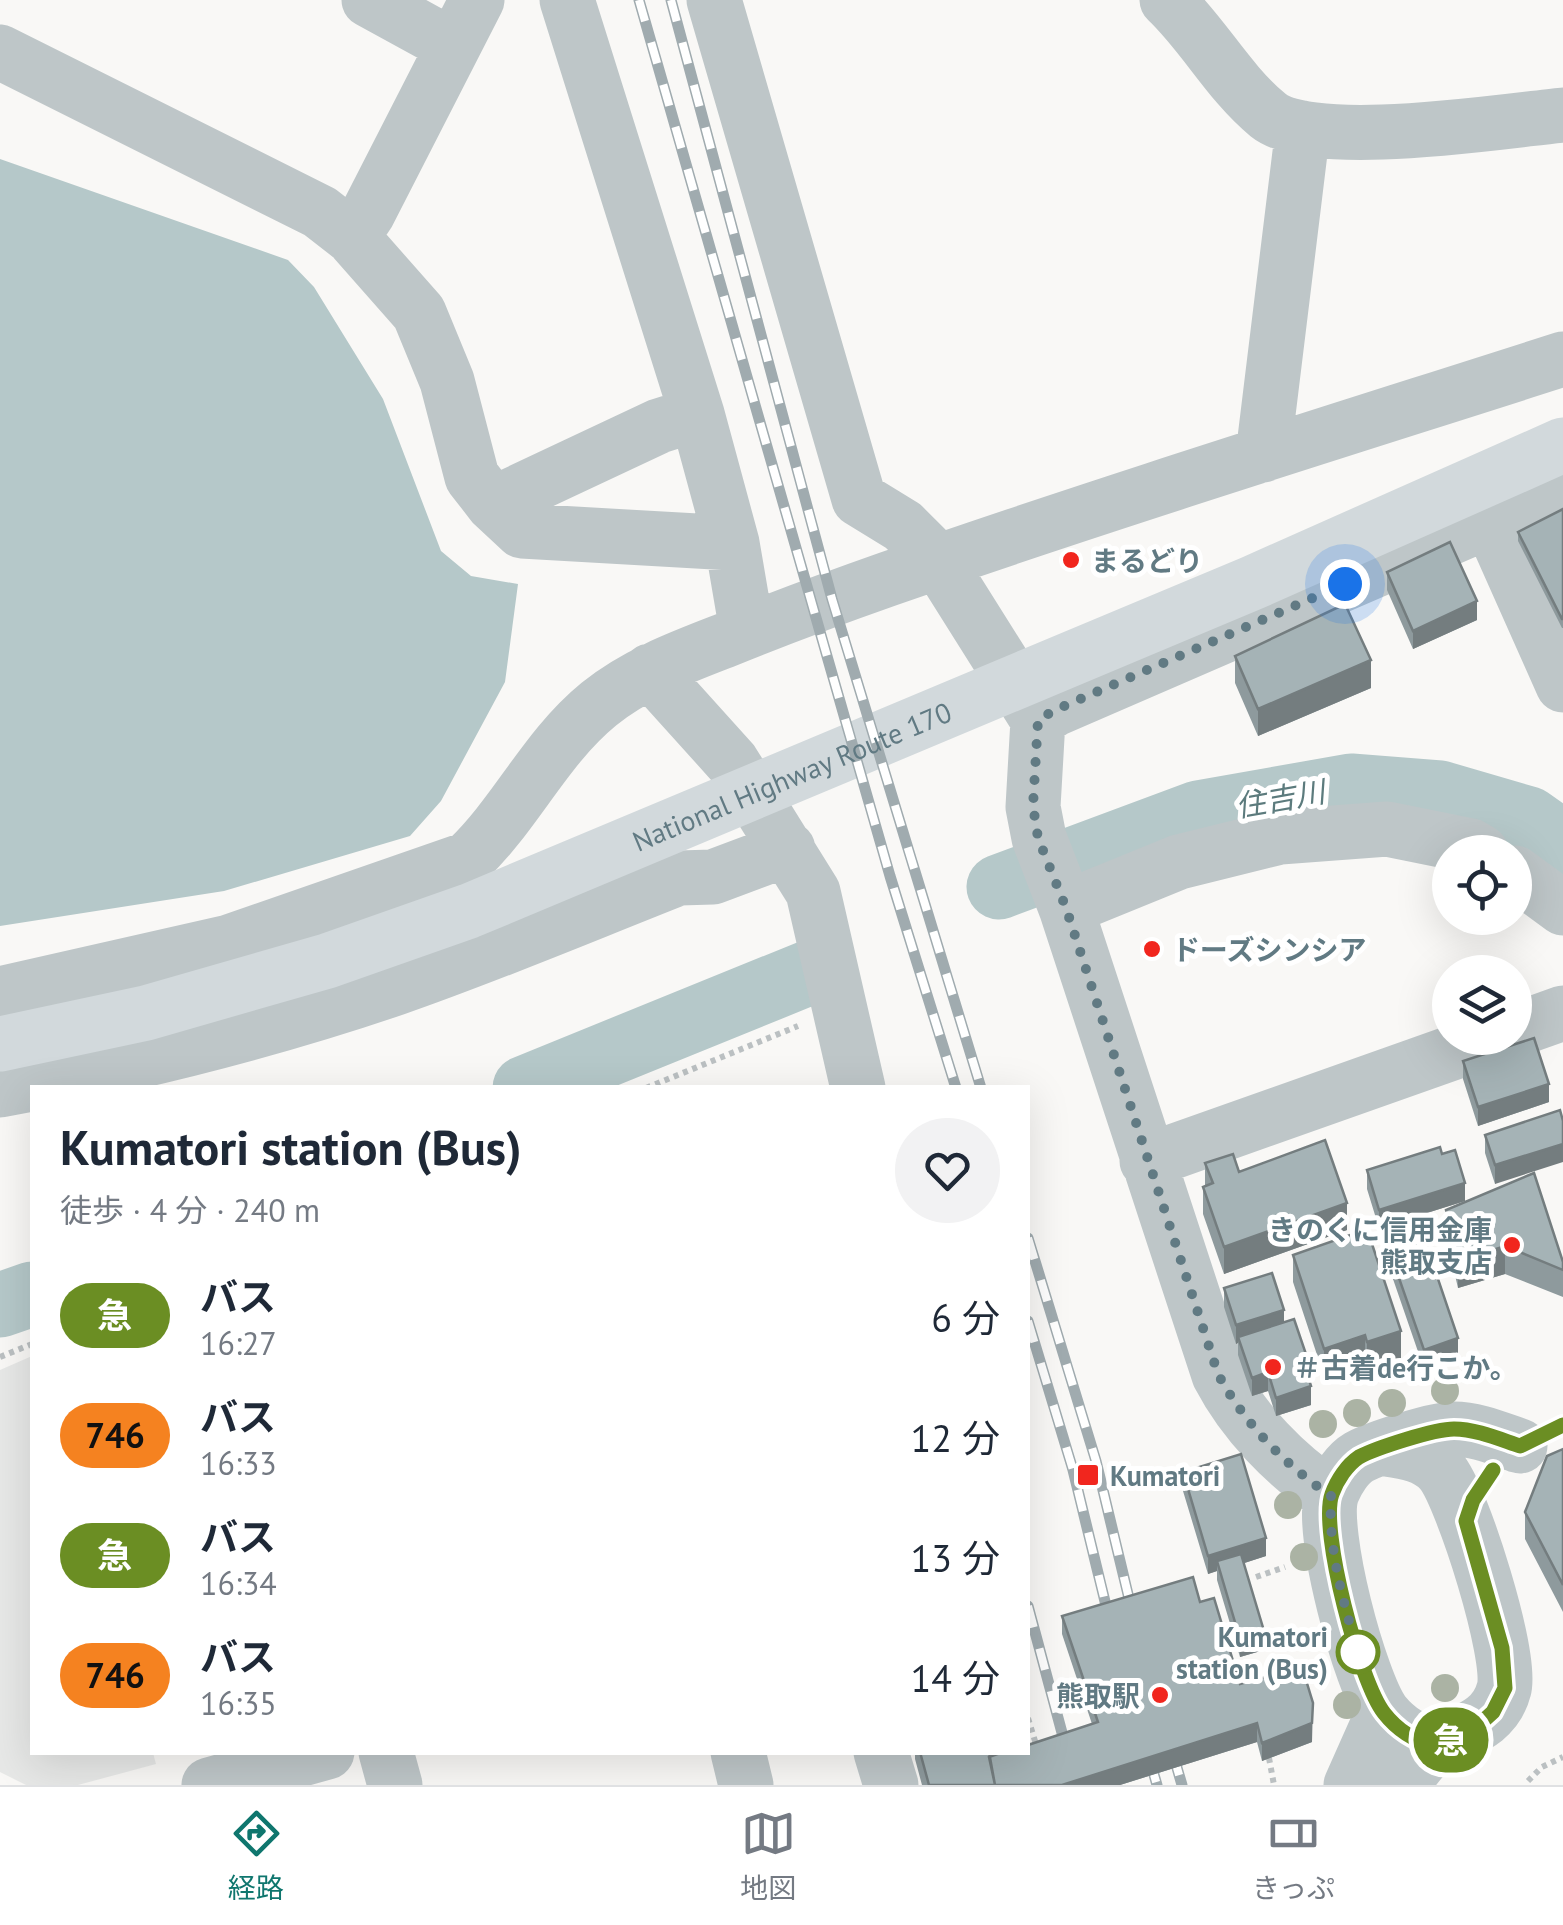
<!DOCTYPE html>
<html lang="ja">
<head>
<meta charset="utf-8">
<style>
  :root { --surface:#fff; --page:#f2f2f3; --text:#1f2937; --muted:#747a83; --line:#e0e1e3; --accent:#0f766e }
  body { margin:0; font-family:"PT Sans","Noto Sans JP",sans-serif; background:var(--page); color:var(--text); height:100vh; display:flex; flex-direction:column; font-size:38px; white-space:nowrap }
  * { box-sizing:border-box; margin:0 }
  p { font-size:32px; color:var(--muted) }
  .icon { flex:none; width:55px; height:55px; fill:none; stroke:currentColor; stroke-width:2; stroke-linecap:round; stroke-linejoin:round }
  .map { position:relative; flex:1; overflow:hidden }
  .drawer { position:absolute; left:30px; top:1085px; width:1000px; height:670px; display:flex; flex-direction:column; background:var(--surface); border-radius:0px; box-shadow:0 10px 40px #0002 }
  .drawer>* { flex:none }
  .badge { padding:0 20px; border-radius:32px; font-size:35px; line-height:65px }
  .tools { position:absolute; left:1432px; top:835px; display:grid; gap:20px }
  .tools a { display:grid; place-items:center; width:100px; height:100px; border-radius:50%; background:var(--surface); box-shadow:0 10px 40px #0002; font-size:50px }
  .you { position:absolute; width:50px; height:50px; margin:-25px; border:8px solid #fff; border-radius:50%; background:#1a73e8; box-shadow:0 0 0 15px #1a73e833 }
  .map>.badge { position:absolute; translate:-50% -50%; box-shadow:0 0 0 5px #fff }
  .round { display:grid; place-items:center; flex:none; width:105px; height:105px; border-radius:52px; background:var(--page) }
  .headline { display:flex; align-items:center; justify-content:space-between; height:170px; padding:0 30px }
  h1 { font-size:48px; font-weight:600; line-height:75px }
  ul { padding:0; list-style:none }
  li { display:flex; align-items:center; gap:30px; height:120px; padding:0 30px }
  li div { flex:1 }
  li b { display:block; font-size:38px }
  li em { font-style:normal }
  li .badge { min-width:110px; font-weight:700; text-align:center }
  .menu { display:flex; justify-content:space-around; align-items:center; height:140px; border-top:2px solid var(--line); background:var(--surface); font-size:28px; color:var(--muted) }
  .menu a { display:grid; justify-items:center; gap:5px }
  .menu .current { color:var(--accent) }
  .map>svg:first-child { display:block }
  .built { fill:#e7e8e7 }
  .water { fill:#b5c8c9 }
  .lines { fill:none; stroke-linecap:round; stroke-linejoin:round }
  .river { stroke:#b5c8c9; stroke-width:65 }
  .path { stroke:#bbc0c2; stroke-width:6; stroke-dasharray:5 5; stroke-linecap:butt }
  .minor { stroke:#bec6c8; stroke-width:55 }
  .highway { stroke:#d2d9dc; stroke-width:55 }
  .rail-casing { stroke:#a0abaf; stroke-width:11 }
  .rail { stroke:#fff; stroke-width:8; stroke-dasharray:22; stroke-linecap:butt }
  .tree { fill:#abb3a4 }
  .wall { fill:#8e9a9d }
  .shaded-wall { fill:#747d7f }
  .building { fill:#a5b3b6; stroke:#747d7f; stroke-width:2.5 }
  .line-casing { stroke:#fff; stroke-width:22 }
  .line { stroke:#6b8e23; stroke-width:15 }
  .walk { stroke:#617a83; stroke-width:10; stroke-dasharray:0 18 }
  .poi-dot { fill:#f1261e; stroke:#fff; stroke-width:4 }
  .stop-dot { fill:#fff; stroke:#6b8e23; stroke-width:5 }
  .labels { text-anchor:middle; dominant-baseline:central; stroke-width:10; stroke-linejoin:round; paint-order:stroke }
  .poi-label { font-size:28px; font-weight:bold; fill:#617a83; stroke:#fff; text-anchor:start }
  .street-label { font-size:28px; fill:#617a83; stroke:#fff }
  .stop-label { font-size:28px; font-weight:bold; fill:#617a83; stroke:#fff; text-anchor:end }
  .water-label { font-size:30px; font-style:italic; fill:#5c7b7d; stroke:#fff }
</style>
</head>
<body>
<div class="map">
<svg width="1563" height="1785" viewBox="0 0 1563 1785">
  <rect width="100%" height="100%" fill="#f9f8f6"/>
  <path class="built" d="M32,1356V1752L153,1753L156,1764L78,1785H26L0,1772V1370Z"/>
  <path class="water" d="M0,159L288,260L314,287L383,399L441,551L471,576L518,584L505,682L441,801L410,836L224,891L0,926Z"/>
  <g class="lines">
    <path class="river" d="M999,887L1198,813L1351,786L1440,793L1529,819L1563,843
      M525,1088L813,971
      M0,1305L32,1294"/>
    <path class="path" d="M646,1088L798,1026
      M0,1357L32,1344
      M1256,1577L1285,1567
      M1028,1718L1038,1751
      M1269,1758L1274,1785
      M1528,1781L1542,1767L1563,1757"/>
    <path class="minor" d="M369,0L453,46
      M567,0L697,414L732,543L747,631
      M714,0L859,499L903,526L938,561L1038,720L1033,807L1039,838L1066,908L1219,1375C1244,1423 1285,1465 1331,1496
      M1167,0C1204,35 1228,82 1268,115C1313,151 1502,121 1563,115
      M0,52L320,212L352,237L419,313L447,381L472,477L493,504L522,531L732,543
      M352,237L368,213L477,0
      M1263,455L1303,128
      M493,504L659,426L697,414
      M1490,521L1563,685
      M650,671L732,762L813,892L858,1088
      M1038,720L1055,709L1563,489
      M1515,873L1563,908
      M1066,908L1179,862L1280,837L1387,829L1471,846L1481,852
      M0,994L229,942L468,859C517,812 545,748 599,704C636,674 682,657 726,640C780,618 834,598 888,579C1112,501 1338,431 1563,359
      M1515,1030L1563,1013
      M0,1090C134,1065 267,1032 396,988C491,955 585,915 679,878L713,877L788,849
      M1147,1161L1494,1038
      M1386,1449C1406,1452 1427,1455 1441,1471C1463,1497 1513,1658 1504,1689C1495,1724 1464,1730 1437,1745C1424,1753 1411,1773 1402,1785
      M1434,1747C1413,1739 1398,1731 1384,1714C1360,1683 1319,1529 1332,1493C1337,1480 1347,1464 1359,1457C1376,1448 1435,1429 1454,1429C1476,1429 1499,1439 1520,1446
      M386,1752L395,1785
      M738,1752L746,1785
      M881,1752L891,1785
      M209,1785L327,1752
      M1351,1785L1383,1713"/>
    <path class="highway" id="s1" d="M0,1044L146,1013L327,961L469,911L1252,583L1563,445"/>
    <g class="rail-casing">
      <path id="rail" d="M639,0L890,876L956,1088
        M671,0L832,599L981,1088
        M1028,1238L1096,1461L1132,1611
        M1028,1321L1073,1470L1109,1618
        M1028,1606L1065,1744
        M1173,1754L1182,1785
        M1150,1761L1157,1785"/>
    </g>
    <use href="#rail" class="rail"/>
  </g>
  <g class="tree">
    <circle cx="1445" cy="1391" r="14"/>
    <circle cx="1392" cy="1403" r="14"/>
    <circle cx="1357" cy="1413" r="14"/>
    <circle cx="1323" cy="1424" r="14"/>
    <circle cx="1288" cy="1505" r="14"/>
    <circle cx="1304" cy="1557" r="14"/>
    <circle cx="1445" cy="1688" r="14"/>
    <circle cx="1347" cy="1705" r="14"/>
  </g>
  <path class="wall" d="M1563,509V628H1562L1518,541V532Z
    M1387,572L1477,620L1413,649L1387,590Z
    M1235,656L1371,688L1258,736L1235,683Z
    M1463,1061L1549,1102L1478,1126L1463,1079Z
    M1560,1110L1495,1184L1485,1153V1135Z
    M1442,1154L1465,1201L1379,1228L1367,1189V1170Z
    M1205,1163L1239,1172L1347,1230L1224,1274L1203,1214V1187L1205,1186Z
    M1446,1210L1563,1262V1297L1505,1274L1458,1288L1446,1237Z
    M1383,1232L1458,1357L1424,1369L1383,1250Z
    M1293,1255L1401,1358L1367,1369L1365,1362L1324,1376L1293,1282Z
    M1224,1288L1284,1322L1311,1405L1276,1416L1268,1391L1252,1396L1238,1355V1343L1236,1344L1224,1307Z
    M1563,1449V1612L1525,1539V1512Z
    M1183,1472L1266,1556L1244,1563L1264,1650L1240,1657L1217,1580V1571L1208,1574L1183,1491Z
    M1200,1602L1240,1684L1312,1742L1262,1761L1257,1742L1120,1785H922L915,1759V1752H989V1757L1092,1724L1062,1634V1616Z"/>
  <path class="shaded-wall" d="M1477,601V620L1413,649V631Z
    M1371,660V688L1258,736V709Z
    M1549,1084V1102L1478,1126V1107Z
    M1563,1144V1162L1495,1184V1165Z
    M1465,1183V1201L1379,1228V1210Z
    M1347,1203V1230L1224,1274V1247Z
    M1505,1246V1274L1458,1288V1261Z
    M1284,1310V1329L1238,1337V1343L1236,1344V1325Z
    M1401,1331V1358L1367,1369V1342Z
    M1365,1335V1362L1324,1376V1349Z
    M1458,1338V1357L1424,1369V1350Z
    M1268,1372V1391L1252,1396V1378Z
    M1311,1386V1405L1276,1416V1398Z
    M1266,1538V1556L1220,1571L1217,1561V1571L1208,1574V1556Z
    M1264,1631V1650L1240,1657V1639Z
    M1313,1703L1312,1742L1262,1761V1743Z
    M1257,1723V1742L1120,1785H1062Z"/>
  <path class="building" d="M1563,509V619H1562L1518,532Z
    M1450,542L1477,601L1413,631L1387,572Z
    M1345,604L1371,660L1258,709L1235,656Z
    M1534,1038L1549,1084L1478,1107L1463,1061Z
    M1560,1110L1563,1121V1144L1495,1165L1485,1135Z
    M1325,1140L1347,1203L1224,1247L1203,1187L1213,1183L1205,1163L1233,1154L1239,1172Z
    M1440,1147L1442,1154L1455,1150L1465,1183L1379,1210L1367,1170Z
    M1534,1173L1563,1262V1270L1505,1246L1458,1261L1446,1210Z
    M1418,1220L1458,1338L1424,1350L1383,1232Z
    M1367,1229L1401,1331L1367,1342L1365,1335L1324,1349L1293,1255Z
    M1272,1273L1284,1310L1236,1325L1224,1288Z
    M1294,1319L1308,1360L1303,1361L1311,1386L1276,1398L1268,1372L1252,1378L1238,1337Z
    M1563,1449V1585L1525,1512L1547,1456Z
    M1241,1454L1266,1538L1208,1556L1183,1472Z
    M1241,1554L1264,1631L1240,1639L1217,1561Z
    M1193,1577L1200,1602L1214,1598L1240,1684L1302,1667L1313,1703L1312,1723L1262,1743L1257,1723L1062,1785H995L989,1757L1003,1752H1028V1745L1098,1722L1062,1616Z
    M920,1752H989L995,1785H929Z"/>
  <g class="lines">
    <g class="line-casing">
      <path id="line" d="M1493,1470L1473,1500L1466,1521L1502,1648L1505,1688L1493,1712L1471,1732L1434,1747C1413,1739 1398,1731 1384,1713C1360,1683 1319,1529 1332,1494C1337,1480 1347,1465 1359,1457C1376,1448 1434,1429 1454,1429C1476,1429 1499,1439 1520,1446L1563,1425"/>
    </g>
    <use href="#line" class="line"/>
    <path class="walk" d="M1345,584L1055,710L1038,720L1033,806L1038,838L1066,908L1218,1374C1244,1423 1285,1465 1331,1496C1328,1548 1343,1602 1358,1652"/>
  </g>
  <g class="poi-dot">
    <circle cx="1071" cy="560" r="10"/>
    <circle cx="1152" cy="949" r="10"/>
    <circle cx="1512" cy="1245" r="10"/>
    <circle cx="1273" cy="1367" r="10"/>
    <rect x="1076" y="1463" width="24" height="24" rx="5"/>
    <circle cx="1160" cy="1695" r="10"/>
  </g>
  <circle class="stop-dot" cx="1358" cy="1652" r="20"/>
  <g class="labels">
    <g class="poi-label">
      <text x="1091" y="560">まるどり</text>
      <text x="1172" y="949">ドーズシンシア</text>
      <text x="1492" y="1229" text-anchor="end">きのくに信用金庫<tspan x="1492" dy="32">熊取支店</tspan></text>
      <text x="1293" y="1367">＃古着de行こか。</text>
      <text x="1110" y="1475">Kumatori</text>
      <text x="1140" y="1695" text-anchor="end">熊取駅</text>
    </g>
    <g class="street-label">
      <text stroke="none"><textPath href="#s1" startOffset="838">National Highway Route 170</textPath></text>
    </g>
    <g class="stop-label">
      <text x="1328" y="1636">Kumatori<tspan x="1328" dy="32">station (Bus)</tspan></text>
    </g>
    <g class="water-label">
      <text transform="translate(1280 798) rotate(-10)">住吉川</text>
    </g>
  </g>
</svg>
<div class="tools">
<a><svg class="icon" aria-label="locate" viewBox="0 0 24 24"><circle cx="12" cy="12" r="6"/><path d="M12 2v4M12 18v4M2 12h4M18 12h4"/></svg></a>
<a><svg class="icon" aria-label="layers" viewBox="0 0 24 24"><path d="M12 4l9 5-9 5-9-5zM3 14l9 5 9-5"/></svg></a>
</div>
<div class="you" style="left:1345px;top:584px"></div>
<b class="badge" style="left:1451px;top:1740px;background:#6b8e23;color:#fff">急</b>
<section class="drawer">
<div class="headline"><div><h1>Kumatori station (Bus)</h1><p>徒歩 · 4 分 · 240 m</p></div><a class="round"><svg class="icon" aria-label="heart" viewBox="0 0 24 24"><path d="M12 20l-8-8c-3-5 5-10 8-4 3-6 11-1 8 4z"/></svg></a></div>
<ul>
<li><span class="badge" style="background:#6b8e23;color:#fff">急</span><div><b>バス</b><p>16:27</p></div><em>6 分</em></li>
<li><span class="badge" style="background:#f58220;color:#111">746</span><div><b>バス</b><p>16:33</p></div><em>12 分</em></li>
<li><span class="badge" style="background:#6b8e23;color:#fff">急</span><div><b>バス</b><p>16:34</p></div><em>13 分</em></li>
<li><span class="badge" style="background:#f58220;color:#111">746</span><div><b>バス</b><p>16:35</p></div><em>14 分</em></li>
</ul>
</section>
</div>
<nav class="menu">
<a class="current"><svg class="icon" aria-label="directions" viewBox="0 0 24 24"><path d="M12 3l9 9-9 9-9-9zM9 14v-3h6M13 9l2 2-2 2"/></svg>経路</a>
<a><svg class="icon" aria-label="map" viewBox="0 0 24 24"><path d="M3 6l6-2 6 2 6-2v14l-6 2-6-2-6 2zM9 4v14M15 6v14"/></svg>地図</a>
<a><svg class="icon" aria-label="tickets" viewBox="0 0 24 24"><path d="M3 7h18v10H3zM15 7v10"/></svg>きっぷ</a>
</nav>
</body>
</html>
